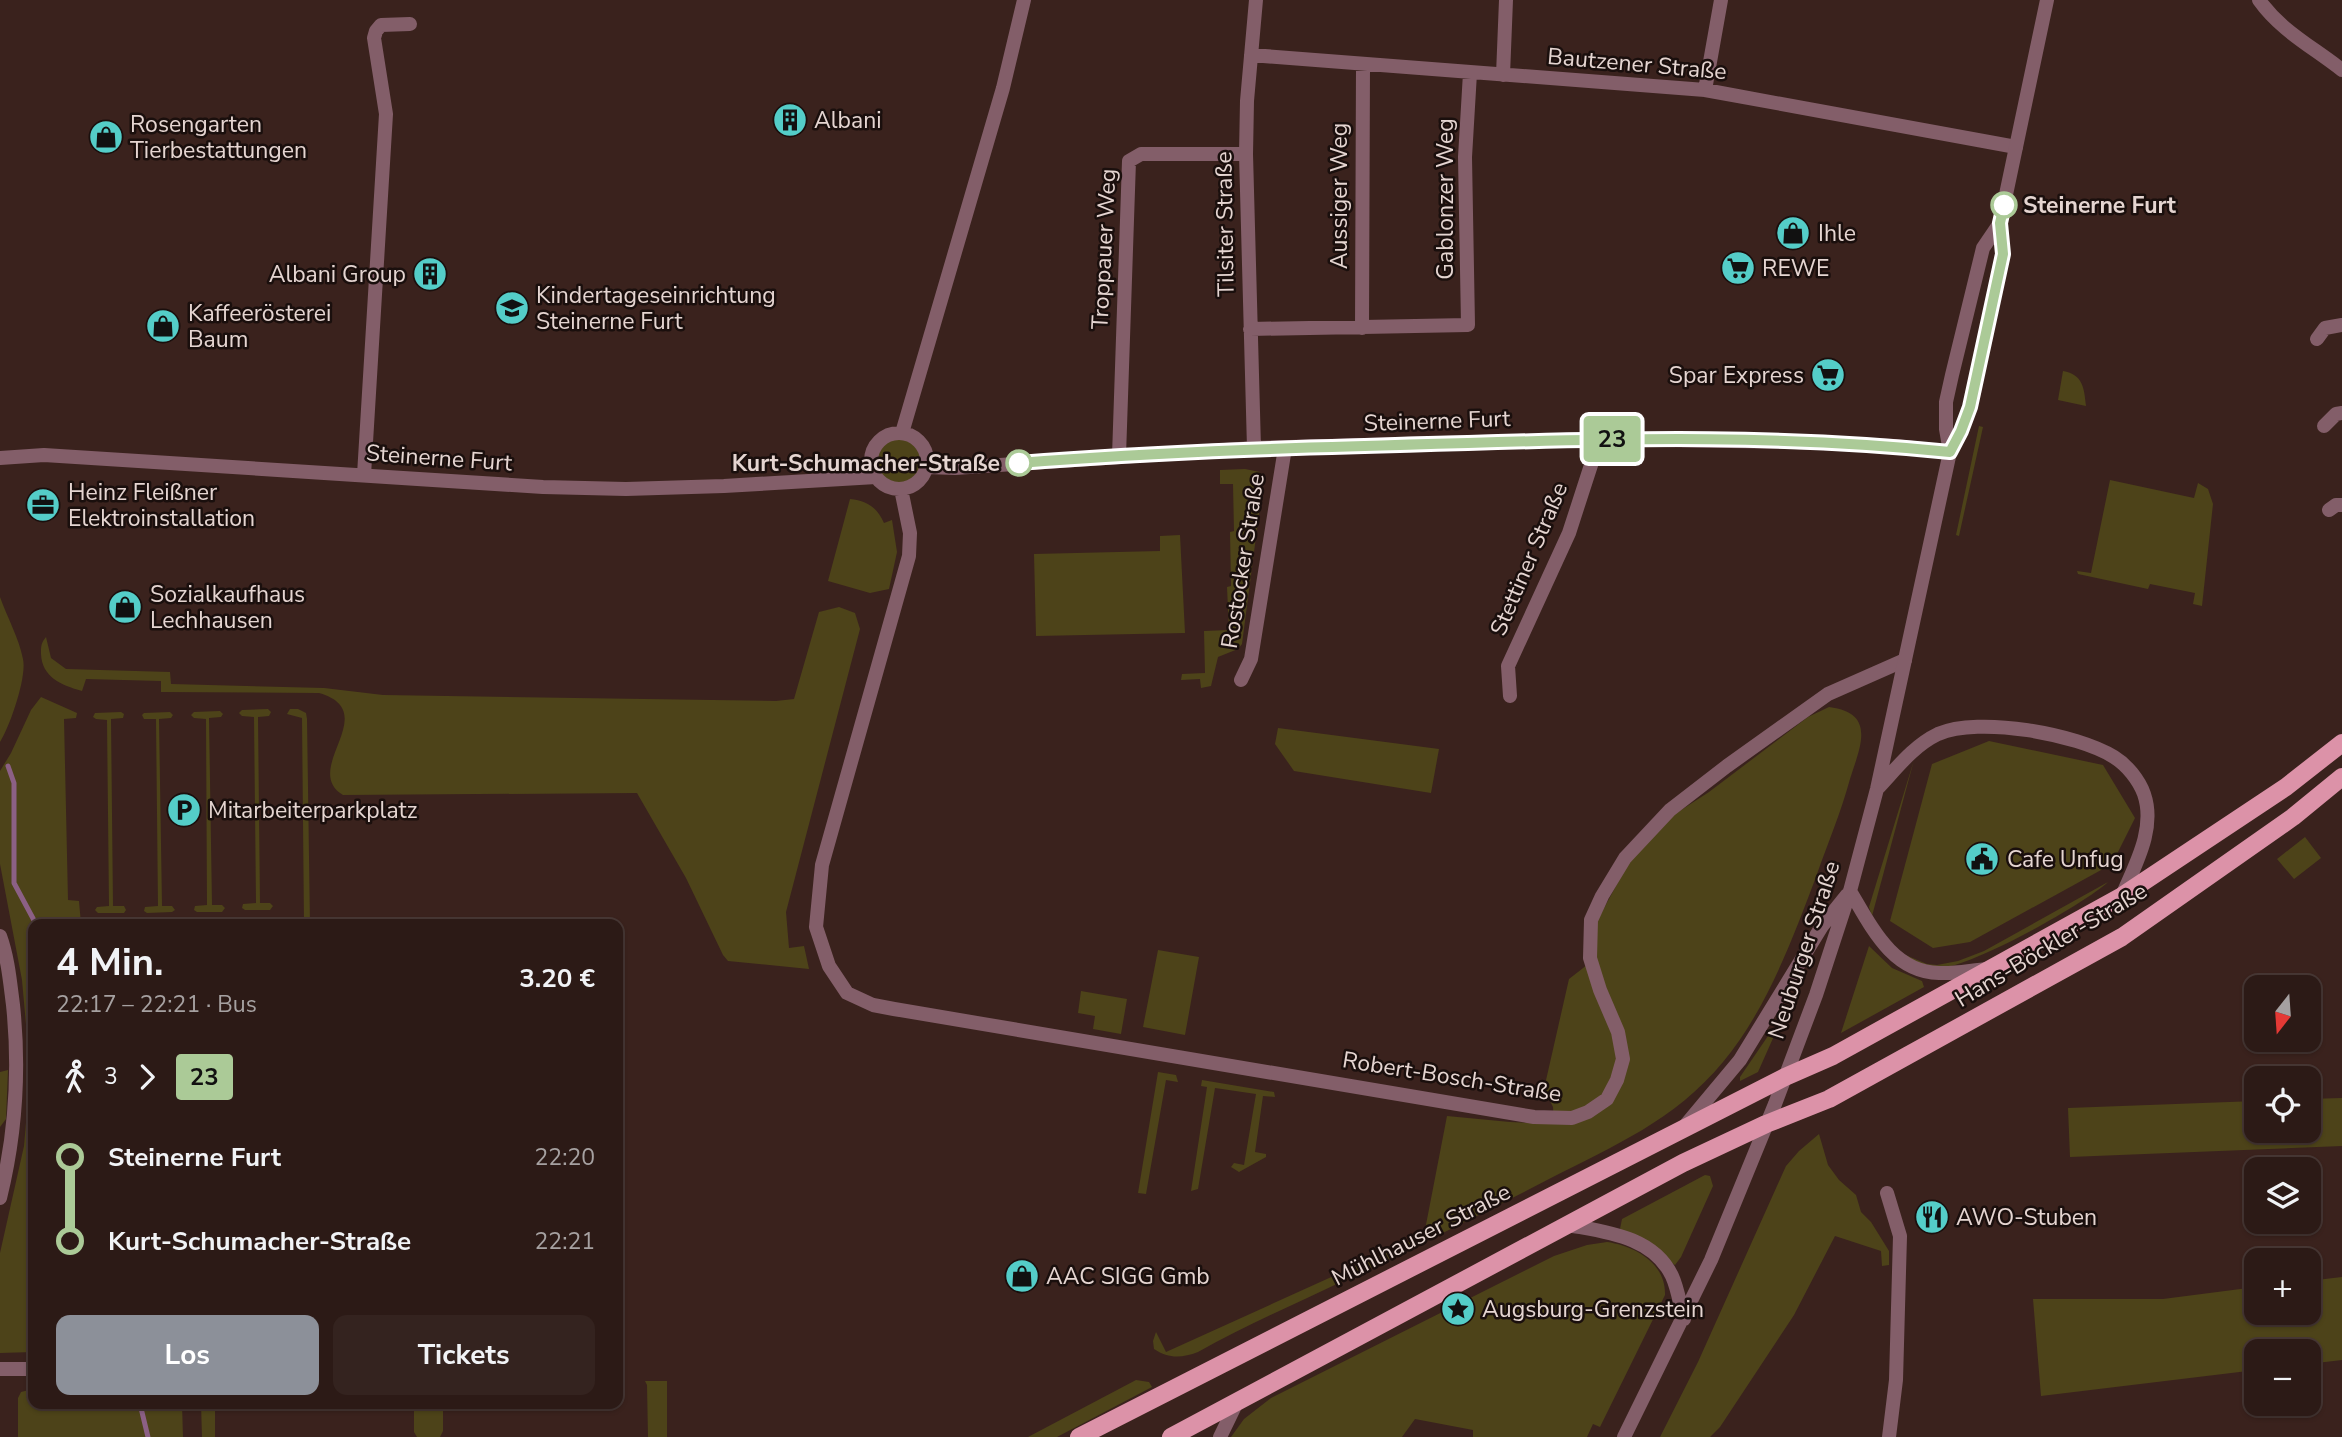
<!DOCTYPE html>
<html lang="de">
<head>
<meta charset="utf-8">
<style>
  :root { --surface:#2c1a16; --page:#34231f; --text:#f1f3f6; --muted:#a6a1a1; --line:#483835; --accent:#8c9099 }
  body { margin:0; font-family:"Nunito Sans",sans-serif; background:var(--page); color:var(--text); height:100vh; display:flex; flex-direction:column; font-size:26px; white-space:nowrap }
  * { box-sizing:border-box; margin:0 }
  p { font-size:23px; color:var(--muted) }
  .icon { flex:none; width:38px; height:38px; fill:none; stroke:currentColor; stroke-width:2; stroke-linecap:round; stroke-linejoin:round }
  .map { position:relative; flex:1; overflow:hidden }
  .drawer { position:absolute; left:28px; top:919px; width:595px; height:490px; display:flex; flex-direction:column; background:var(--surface); border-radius:14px; box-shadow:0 2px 5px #0004,0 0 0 2px var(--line) }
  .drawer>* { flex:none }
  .badge { padding:0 14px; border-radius:5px; font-size:24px; line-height:46px }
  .needle { width:46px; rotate:197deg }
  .tools { position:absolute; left:2244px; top:975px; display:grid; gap:14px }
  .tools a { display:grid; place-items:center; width:77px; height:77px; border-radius:14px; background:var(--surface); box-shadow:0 2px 5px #0004,0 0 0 2px var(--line); font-size:35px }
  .map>.badge { position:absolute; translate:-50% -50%; box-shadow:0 0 0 4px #fff }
  .legs { display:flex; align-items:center; gap:10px; height:77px; padding:0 28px; font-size:23px }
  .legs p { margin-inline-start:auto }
  .summary { display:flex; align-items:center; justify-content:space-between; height:119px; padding:0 28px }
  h1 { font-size:38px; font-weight:700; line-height:52px }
  .action { display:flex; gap:14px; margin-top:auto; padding:14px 28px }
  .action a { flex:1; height:80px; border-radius:14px; background:var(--accent); color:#fff; font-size:28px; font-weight:700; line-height:80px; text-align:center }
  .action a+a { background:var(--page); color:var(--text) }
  ul { padding:0 28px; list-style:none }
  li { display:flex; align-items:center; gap:24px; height:84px; font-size:26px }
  li i { display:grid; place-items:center; width:10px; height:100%; margin:0 9px; background:currentColor }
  li i::after { content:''; width:18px; height:18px; margin:-9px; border:5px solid; border-radius:50%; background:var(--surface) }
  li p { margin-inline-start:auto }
  li:first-child i { background:linear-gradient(#0000 50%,currentColor 0) }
  li:last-child i { background:linear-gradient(currentColor 50%,#0000 0) }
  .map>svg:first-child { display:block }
  .green { fill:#4d4319 }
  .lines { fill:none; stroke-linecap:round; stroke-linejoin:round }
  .stream { stroke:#8c6085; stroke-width:5 }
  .minor { stroke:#835e69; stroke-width:14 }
  .tertiary { stroke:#835e69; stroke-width:14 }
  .primary { stroke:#dc92a8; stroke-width:18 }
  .line-1-casing { stroke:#fff; stroke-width:16 }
  .line-1 { stroke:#abca97; stroke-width:10 }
  .stop-1-dot { fill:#fff; stroke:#abca97; stroke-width:3.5 }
  .labels { text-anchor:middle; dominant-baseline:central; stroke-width:5; stroke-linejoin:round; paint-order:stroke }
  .street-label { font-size:23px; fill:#e5d5d1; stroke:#1a0f0d }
  .poi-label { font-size:23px; fill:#e5d5d1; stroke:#1a0f0d; text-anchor:start }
  .stop-label { font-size:23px; font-weight:bold; fill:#e5d5d1; stroke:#1a0f0d; text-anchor:start }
</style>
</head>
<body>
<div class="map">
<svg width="2342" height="1437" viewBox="0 0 2342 1437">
  <rect width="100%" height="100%" fill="#3a221d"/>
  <path class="green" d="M2063,371C2083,375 2084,387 2086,406L2058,400Z
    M1979,426L1983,427L1959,536L1956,535Z
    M877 461a22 22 0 1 1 44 0a22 22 0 1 1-44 0Z
    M1245,469L1260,472L1263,483L1242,644L1238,649L1218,657L1211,686L1201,688L1200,679L1181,680L1182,674L1205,673L1204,631L1229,630L1227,587L1231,586L1230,532L1234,531L1233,484H1220V470Z
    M2110,480L2194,498L2198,483L2208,489L2213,504L2202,606L2193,604L2195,593L2150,584L2148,589L2078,574L2077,571L2091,573Z
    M850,499C867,501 877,507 884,523L892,520L897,552L889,589L870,593L828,581Z
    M1180,535L1185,633L1036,636L1034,554L1160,551V536Z
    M0,597C7,617 19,638 23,659C27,677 10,726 0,742Z
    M839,607L855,613L860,629L786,912L789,948L804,946L809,969L728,961L723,955L686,878L637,793L343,795C300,769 384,712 319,693L161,692V681L86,679L82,691C61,685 42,677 41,654C41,646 41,643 46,637L51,658L66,669L170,672L171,684L324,688L383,695L776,701L794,699L819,612Z
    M41,697L77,713L76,718L64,719L68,900L79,901L81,924H33V1352L0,1353V1253L24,1146L28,1098V1047L22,980L0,864V771L11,753L31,710Z
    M1829,707C1877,713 1860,747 1850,779C1841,812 1828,843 1817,874C1794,936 1766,1011 1723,1062C1674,1121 1615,1145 1549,1179C1480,1215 1411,1249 1341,1282C1293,1305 1244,1326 1198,1352C1182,1358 1169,1359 1154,1349L1153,1341L1156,1332L1166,1352L1424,1235L1447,1116L1510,1122L1554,1124L1553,1107L1544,1089L1569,979L1596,958L1597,921L1629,862L1675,814L1709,792L1808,717Z
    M268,709L271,712L269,716L258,717L260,903H270L273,906L270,910H245L242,908L243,904L256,903L254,717L242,716L239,713L242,710Z
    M290,709H298L306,713L307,719L310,924H304L302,718L287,714Z
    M220,711L223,714L221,717L209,718L212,905H222L225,908L222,912H197L194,910L195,906L207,905L206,719L194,718L191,715L194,712Z
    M121,712L124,714L123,718L111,719L113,906H124L126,910L124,913H98L95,910L97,907L109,906L107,720L96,719L93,717L95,713Z
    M170,712L173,715L171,718L159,719L162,906H172L175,910L172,912L147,913L144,911L145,907L158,906L156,719H144L142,715L144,713Z
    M1278,728L1439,749L1431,793L1294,771L1275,744Z
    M1989,741L2103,765L2135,818L2112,864L1970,942L1933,948L1890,921L1932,764Z
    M1914,760L1872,916L1869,907Z
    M2305,837L2321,858L2294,879L2277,859Z
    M2108,882C2083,905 1970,968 1938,968C1924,967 1913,962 1903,954L1927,964L1937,965L1958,961L1984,951Z
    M1869,946L1892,968L1922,981L1924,987L1841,1033Z
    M1158,950L1199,957L1185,1035L1143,1027Z
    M1081,991L1127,999L1121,1034L1093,1029L1095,1016L1078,1013Z
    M1770,1033H1773L1774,1036L1758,1072L1740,1081V1077Z
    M8,1070L6,1119L0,1127V1072Z
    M1158,1072L1176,1075L1178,1082L1166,1080L1146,1194L1138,1193Z
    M1202,1080L1274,1092L1275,1097L1263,1096L1255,1152L1266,1154V1157L1239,1172L1231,1167L1234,1163L1244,1165L1256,1094L1215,1088L1198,1189L1191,1191L1207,1087L1201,1086Z
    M2342,1098V1146L2070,1157L2068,1108L2256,1101V1130H2308V1099Z
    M1819,1134L1828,1165L1839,1180L1856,1195L1861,1212L1871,1222L1889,1251V1265L1882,1266L1881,1251L1835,1236L1794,1315L1720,1427L1710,1437H1660L1698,1362L1786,1166L1799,1151Z
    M1705,1175L1710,1176L1713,1186L1681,1257L1675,1265L1620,1229L1622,1219Z
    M1607,1242C1635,1246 1666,1263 1665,1295L1600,1427L1593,1424L1587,1437H1473V1430L1415,1419L1402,1437H1231L1244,1419L1271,1398L1554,1256L1587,1245Z
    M2342,1277V1360L2308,1364V1351H2256V1370L2041,1396L2033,1299H2163L2256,1287V1312H2308V1281Z
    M1136,1380L1149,1382L1152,1387L1057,1437H1028Z
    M645,1381H667V1437H648L647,1385Z
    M33,1389V1404H182L183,1437H18V1398L21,1392Z
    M201,1404H215V1437H202Z
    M414,1404H443V1431L440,1437H417L414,1432Z"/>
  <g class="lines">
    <path class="stream" d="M8,766L14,783V883L36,924
      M141,1408L148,1437"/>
    <path class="minor" d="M2259,0C2281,31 2313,47 2342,70
      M1251,55L1705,90L2016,147
      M1503,75L1506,0
      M1705,90L1721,0
      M1362,328L1363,65
      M1250,329L1468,325L1465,157L1470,73
      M2317,339L2325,328L2342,325
      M2324,426L2336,414L2342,413
      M871 461a28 28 0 1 1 56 0a28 28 0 1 1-56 0Z
      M902,433L1003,88L1024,0
      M1254,448L1246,154L1247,101L1256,0
      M1119,456L1129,161L1141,154H1246
      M0,458L44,455L543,487L626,489L724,486L876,477
      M927,467L955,468L1254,448L1596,439L1795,442L1895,446L1950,452
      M364,475L386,114L374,38L376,31L381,25L410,24
      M901,489L910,533L909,556L822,865L816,927L829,966L847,993L873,1005L894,1009L1534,1117L1572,1118L1588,1112L1607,1099L1617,1080L1623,1059L1618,1032L1600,990L1590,958L1591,920L1602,896L1625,858L1670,810L1727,766L1828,694L1905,660
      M2329,510L2336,505H2342
      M1241,680L1251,659L1285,448
      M1510,696L1508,666L1569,533L1592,462L1596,439
      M0,936C8,958 10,982 13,1005C20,1072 16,1133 0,1198
      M1887,1193L1900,1236L1896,1380L1889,1437
      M0,1369H33
      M1220,1437L1237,1402"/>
    <path class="tertiary" d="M1950,452L1946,429V402L1952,375L1983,248L2000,223L2047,0
      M1878,788C1896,769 1913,746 1938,734C1979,716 2077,734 2114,757C2127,765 2139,780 2144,794C2156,829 2135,865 2122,896
      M1850,891C1871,926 1892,972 1939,973C1955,974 1972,970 1988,969
      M1684,1127L1740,1060L1822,926L1847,895
      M1568,1225C1605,1232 1653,1236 1672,1276C1678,1289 1680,1305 1684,1319
      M1624,1437L1711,1260L1775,1104L1816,995L1850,891L1877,789L1950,452L1961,431L1970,407L2003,254L2000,223"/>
    <path class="primary" d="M1079,1437L1785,1077L1833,1056L2122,896L2286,787L2342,743
      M1171,1437L1683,1163L1766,1124L1829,1099L2122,937L2293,817L2342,777"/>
  </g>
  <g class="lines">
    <g class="line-1-casing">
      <path id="line-1" d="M1019,463C1169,451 1318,447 1468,443C1629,438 1790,435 1950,452L1961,431L1970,407L2003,254L2000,223L2004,205"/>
    </g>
    <use href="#line-1" class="line-1"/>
  </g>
  <defs>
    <g id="building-disc" transform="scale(1.75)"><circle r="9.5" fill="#54cdc8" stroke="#1a0f0d"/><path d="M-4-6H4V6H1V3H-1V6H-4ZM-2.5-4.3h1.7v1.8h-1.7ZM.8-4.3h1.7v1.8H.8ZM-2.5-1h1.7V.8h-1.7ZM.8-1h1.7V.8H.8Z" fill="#111"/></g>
    <g id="shop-disc" transform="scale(1.75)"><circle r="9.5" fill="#54cdc8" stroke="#1a0f0d"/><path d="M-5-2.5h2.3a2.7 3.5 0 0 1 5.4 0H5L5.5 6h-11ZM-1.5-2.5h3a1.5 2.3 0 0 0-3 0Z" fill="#111"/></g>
    <g id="supermarket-disc" transform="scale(1.75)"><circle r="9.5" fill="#54cdc8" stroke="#1a0f0d"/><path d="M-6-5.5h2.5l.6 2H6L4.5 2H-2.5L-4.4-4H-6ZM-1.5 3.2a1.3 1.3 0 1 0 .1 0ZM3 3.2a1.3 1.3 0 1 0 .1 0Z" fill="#111"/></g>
    <g id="school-disc" transform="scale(1.75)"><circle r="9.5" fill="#54cdc8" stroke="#1a0f0d"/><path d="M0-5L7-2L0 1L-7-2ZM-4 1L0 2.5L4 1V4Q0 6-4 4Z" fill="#111"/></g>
    <g id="office-disc" transform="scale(1.75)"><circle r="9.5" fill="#54cdc8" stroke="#1a0f0d"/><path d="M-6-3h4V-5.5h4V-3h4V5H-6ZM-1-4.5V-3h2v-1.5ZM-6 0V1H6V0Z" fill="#111"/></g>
    <g id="parking-disc" transform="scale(1.75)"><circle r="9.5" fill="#54cdc8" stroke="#1a0f0d"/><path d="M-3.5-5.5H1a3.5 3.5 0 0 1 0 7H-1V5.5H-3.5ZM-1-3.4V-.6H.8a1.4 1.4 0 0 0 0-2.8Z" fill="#111"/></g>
    <g id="civic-disc" transform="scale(1.75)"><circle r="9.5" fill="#54cdc8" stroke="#1a0f0d"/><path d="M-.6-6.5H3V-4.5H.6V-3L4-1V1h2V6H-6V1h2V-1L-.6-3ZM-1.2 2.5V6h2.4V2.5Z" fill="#111"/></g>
    <g id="restaurant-disc" transform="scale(1.75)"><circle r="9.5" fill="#54cdc8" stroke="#1a0f0d"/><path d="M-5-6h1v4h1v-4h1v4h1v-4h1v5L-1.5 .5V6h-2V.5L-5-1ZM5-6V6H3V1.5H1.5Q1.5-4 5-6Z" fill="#111"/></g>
    <g id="sight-disc" transform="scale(1.75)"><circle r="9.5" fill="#54cdc8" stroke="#1a0f0d"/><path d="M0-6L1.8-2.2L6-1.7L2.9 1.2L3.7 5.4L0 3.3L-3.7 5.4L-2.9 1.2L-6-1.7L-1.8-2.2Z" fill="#111"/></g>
  </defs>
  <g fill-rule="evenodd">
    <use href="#building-disc" x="790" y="120"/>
    <use href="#shop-disc" x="106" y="137"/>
    <use href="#shop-disc" x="1793" y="233"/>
    <use href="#supermarket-disc" x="1738" y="268"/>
    <use href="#building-disc" x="430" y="274"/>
    <use href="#school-disc" x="512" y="308"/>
    <use href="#shop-disc" x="163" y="326"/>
    <use href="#supermarket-disc" x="1828" y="375"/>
    <use href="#office-disc" x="43" y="505"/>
    <use href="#shop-disc" x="125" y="607"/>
    <use href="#parking-disc" x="184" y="810"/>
    <use href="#civic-disc" x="1982" y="859"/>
    <use href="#restaurant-disc" x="1932" y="1217"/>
    <use href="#shop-disc" x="1022" y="1276"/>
    <use href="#sight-disc" x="1458" y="1309"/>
  </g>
  <g class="stop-1-dot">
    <circle cx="2004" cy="205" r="12"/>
    <circle cx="1019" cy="463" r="12"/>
  </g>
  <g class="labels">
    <g class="street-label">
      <text transform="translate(1637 64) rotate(5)">Bautzener Straße</text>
      <text transform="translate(1339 196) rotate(-90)">Aussiger Weg</text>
      <text transform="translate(1445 199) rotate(-90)">Gablonzer Weg</text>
      <text transform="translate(1225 224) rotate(-91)">Tilsiter Straße</text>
      <text transform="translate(1104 249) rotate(-87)">Troppauer Weg</text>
      <text transform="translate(1437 421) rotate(-2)">Steinerne Furt</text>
      <text transform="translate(439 458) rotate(4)">Steinerne Furt</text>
      <text transform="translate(1529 559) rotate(-67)">Stettiner Straße</text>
      <text transform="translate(1243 561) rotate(-81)">Rostocker Straße</text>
      <text transform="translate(2051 945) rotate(-31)">Hans-Böckler-Straße</text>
      <text transform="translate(1804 950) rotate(-72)">Neuburger Straße</text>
      <text transform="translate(1452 1077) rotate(9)">Robert-Bosch-Straße</text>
      <text transform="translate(1421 1235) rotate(-27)">Mühlhauser Straße</text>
    </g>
    <g class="poi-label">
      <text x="814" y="120">Albani</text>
      <text x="130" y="124">Rosengarten<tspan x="130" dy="26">Tierbestattungen</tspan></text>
      <text x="1818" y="233">Ihle</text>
      <text x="1762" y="268">REWE</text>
      <text x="406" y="274" text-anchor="end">Albani Group</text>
      <text x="536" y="295">Kindertageseinrichtung<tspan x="536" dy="26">Steinerne Furt</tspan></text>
      <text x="188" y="313">Kaffeerösterei<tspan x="188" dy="26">Baum</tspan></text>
      <text x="1804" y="375" text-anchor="end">Spar Express</text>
      <text x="68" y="492">Heinz Fleißner<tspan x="68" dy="26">Elektroinstallation</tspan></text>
      <text x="150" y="594">Sozialkaufhaus<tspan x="150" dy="26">Lechhausen</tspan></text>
      <text x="208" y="810">Mitarbeiterparkplatz</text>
      <text x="2007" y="859">Cafe Unfug</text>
      <text x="1956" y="1217">AWO-Stuben</text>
      <text x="1046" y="1276">AAC SIGG Gmb</text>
      <text x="1482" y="1309">Augsburg-Grenzstein</text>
    </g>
    <g class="stop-label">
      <text x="2023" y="205">Steinerne Furt</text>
      <text x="1000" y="463" text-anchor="end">Kurt-Schumacher-Straße</text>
    </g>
  </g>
</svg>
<div class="tools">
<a><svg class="needle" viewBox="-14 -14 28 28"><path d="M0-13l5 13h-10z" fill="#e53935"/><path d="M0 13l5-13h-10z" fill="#a6a1a1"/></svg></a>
<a><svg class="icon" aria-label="locate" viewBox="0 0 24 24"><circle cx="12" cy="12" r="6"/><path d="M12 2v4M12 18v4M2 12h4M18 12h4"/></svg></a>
<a><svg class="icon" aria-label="layers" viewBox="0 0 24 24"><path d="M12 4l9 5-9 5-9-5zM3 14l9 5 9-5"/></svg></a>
<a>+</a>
<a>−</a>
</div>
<b class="badge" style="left:1612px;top:439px;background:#abca97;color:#111">23</b>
<section class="drawer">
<div class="summary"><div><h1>4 Min.</h1><p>22:17 – 22:21 · Bus</p></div><b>3.20 €</b></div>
<div class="legs"><svg class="icon" aria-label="walk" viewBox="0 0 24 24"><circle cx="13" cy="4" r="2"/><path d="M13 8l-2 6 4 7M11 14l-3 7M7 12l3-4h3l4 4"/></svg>3<svg class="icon" aria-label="forward" viewBox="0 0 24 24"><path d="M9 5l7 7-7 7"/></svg><b class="badge" style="background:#abca97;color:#111">23</b></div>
<ul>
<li><i style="color:#abca97"></i><b>Steinerne Furt</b><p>22:20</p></li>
<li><i style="color:#abca97"></i><b>Kurt-Schumacher-Straße</b><p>22:21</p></li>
</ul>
<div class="action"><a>Los</a><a>Tickets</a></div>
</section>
</div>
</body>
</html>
